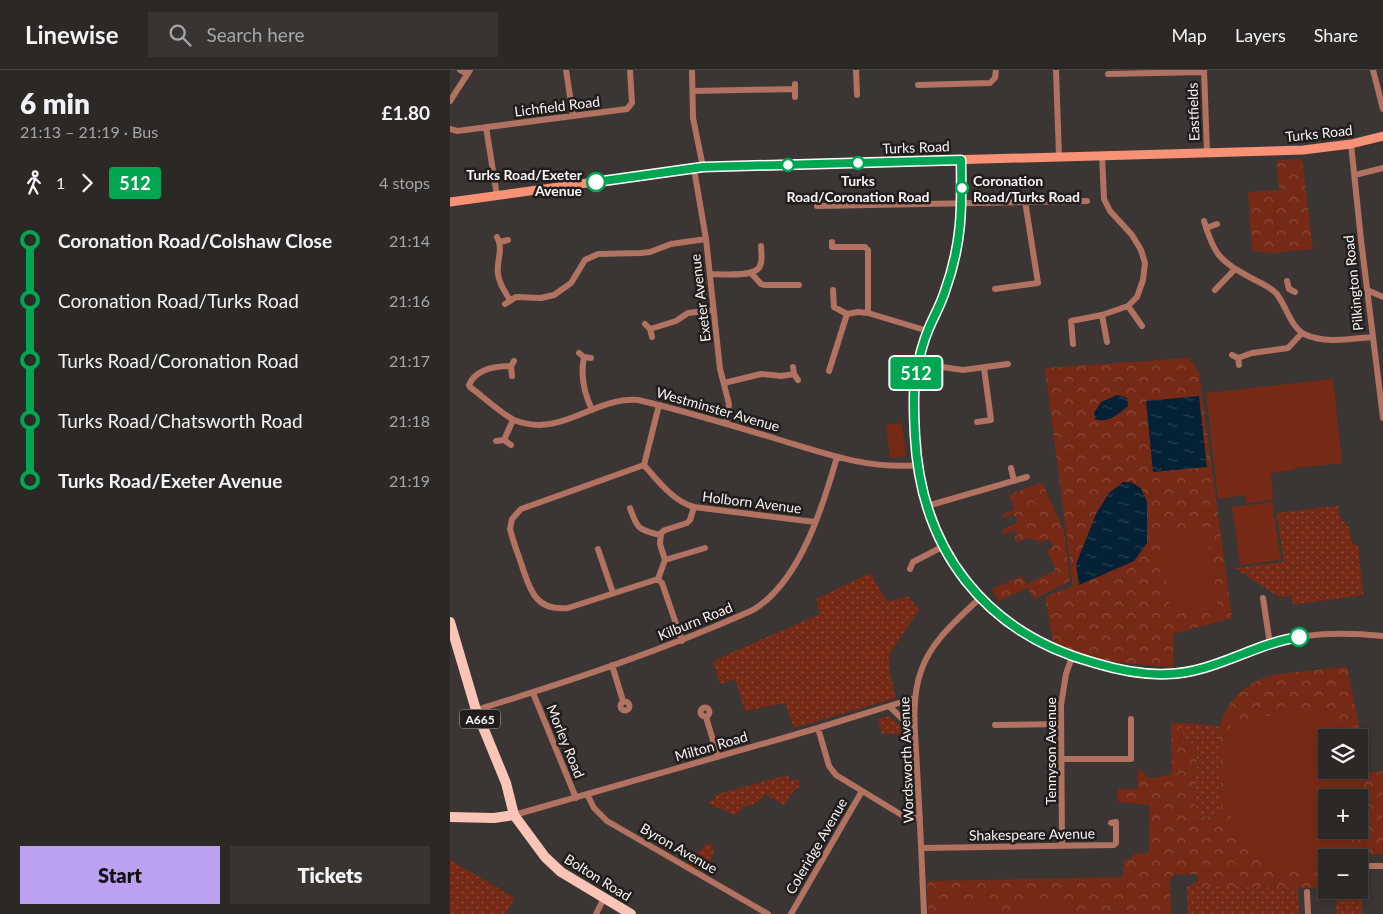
<!DOCTYPE html>
<html lang="en">
<head>
<meta charset="utf-8">
<style>
  :root { --surface:#2c2826; --page:#383432; --text:#f1f3f6; --muted:#a6a6a7; --line:#484443; --accent:#bca0f2 }
  body { margin:0; font-family:Lato,sans-serif; background:var(--page); color:var(--text); height:100vh; display:flex; flex-direction:column; font-size:19px; white-space:nowrap }
  * { box-sizing:border-box; margin:0 }
  p { font-size:16px; color:var(--muted) }
  .icon { flex:none; width:28px; height:28px; fill:none; stroke:currentColor; stroke-width:2; stroke-linecap:round; stroke-linejoin:round }
  .map { position:relative; flex:1; overflow:hidden }
  .sheet { display:flex; flex-direction:column; background:var(--surface); width:450px }
  .sheet>* { flex:none }
  .badge { padding:0 10px; border-radius:4px; font-size:18px; line-height:32px }
  .tools { position:absolute; left:868px; top:659px; display:grid; gap:10px }
  .tools a { display:grid; place-items:center; width:50px; height:50px; border-radius:0px; background:var(--surface); box-shadow:0 2px 8px #0003,0 0 0 1px var(--line); font-size:25px }
  .map>.badge { position:absolute; translate:-50% -50%; box-shadow:0 0 0 2px #fff }
  .legs { display:flex; align-items:center; gap:8px; height:55px; padding:0 20px; font-size:16px }
  .legs p { margin-inline-start:auto }
  .overview { display:flex; align-items:center; justify-content:space-between; height:85px; padding:0 20px }
  h1 { font-size:28px; font-weight:800; line-height:38px }
  .primary-button { display:flex; gap:10px; margin-top:auto; padding:10px 20px }
  .primary-button a { flex:1; height:58px; border-radius:0px; background:var(--accent); color:#111; font-size:20px; font-weight:800; line-height:58px; text-align:center }
  .primary-button a+a { background:var(--page); color:var(--text) }
  ul { padding:0 20px; list-style:none }
  li { display:flex; align-items:center; gap:18px; height:60px; font-size:19px }
  li i { display:grid; place-items:center; width:8px; height:100%; margin:0 6px; background:currentColor }
  li i::after { content:''; width:12px; height:12px; margin:-6px; border:4px solid; border-radius:50%; background:var(--surface) }
  li p { margin-inline-start:auto }
  li:first-child i { background:linear-gradient(#0000 50%,currentColor 0) }
  li:last-child i { background:linear-gradient(currentColor 50%,#0000 0) }
  header { display:flex; align-items:center; gap:30px; box-sizing:border-box; height:70px; padding:0 25px; background:var(--surface); border-bottom:1px solid var(--line) }
  header strong { font-size:24px }
  nav { display:flex; gap:28px; margin-inline-start:auto; font-size:18px }
  .search { width:350px; height:45px; background:var(--page); display:flex; align-items:center; gap:12px; box-sizing:border-box; padding:0 18px; border-radius:0px; color:var(--muted); font-size:19px }
  main { display:flex; flex:1; min-height:0 }
  .map>svg:first-child { display:block }
  .grass { fill:url(#grass-dots) }
  .forest { fill:url(#forest-crowns); fill-rule:evenodd }
  .pitch { fill:#762a15 }
  .water { fill:url(#water-ripples) }
  .lines { fill:none; stroke-linecap:round; stroke-linejoin:round }
  .street { stroke:#b27261; stroke-width:6 }
  .secondary { stroke:#f79277; stroke-width:9 }
  .primary { stroke:#fac5b6; stroke-width:10 }
  .line-1-casing { stroke:#fff; stroke-width:11 }
  .line-1 { stroke:#00a651; stroke-width:8 }
  .stop-1-dot { fill:#fff; stroke:#00a651; stroke-width:2.5 }
  .labels { text-anchor:middle; dominant-baseline:central; stroke-width:5; stroke-linejoin:round; paint-order:stroke }
  .shield { fill:#201d1c; stroke:#b7b4b2; stroke-width:1 }
  .shield-label { font-size:12px; font-weight:bold; fill:#f8f4f3 }
  .street-label { font-size:14px; fill:#f8f4f3; stroke:#201d1c }
  .stop-label { font-size:14px; font-weight:bold; fill:#f8f4f3; stroke:#201d1c; text-anchor:end }
</style>
</head>
<body>
<header>
<strong>Linewise</strong>
<div class="search"><svg class="icon" aria-label="search" viewBox="0 0 24 24"><circle cx="10" cy="10" r="6"/><path d="M15 15l6 6"/></svg>Search here</div>
<nav><a>Map</a><a>Layers</a><a>Share</a></nav>
</header>
<main>
<section class="sheet">
<div class="overview"><div><h1>6 min</h1><p>21:13 – 21:19 · Bus</p></div><b>£1.80</b></div>
<div class="legs"><svg class="icon" aria-label="walk" viewBox="0 0 24 24"><circle cx="13" cy="4" r="2"/><path d="M13 8l-2 6 4 7M11 14l-3 7M7 12l3-4h3l4 4"/></svg>1<svg class="icon" aria-label="forward" viewBox="0 0 24 24"><path d="M9 5l7 7-7 7"/></svg><b class="badge" style="background:#00a651;color:#fff">512</b><p>4 stops</p></div>
<ul>
<li><i style="color:#00a651"></i><b>Coronation Road/Colshaw Close</b><p>21:14</p></li>
<li><i style="color:#00a651"></i><span>Coronation Road/Turks Road</span><p>21:16</p></li>
<li><i style="color:#00a651"></i><span>Turks Road/Coronation Road</span><p>21:17</p></li>
<li><i style="color:#00a651"></i><span>Turks Road/Chatsworth Road</span><p>21:18</p></li>
<li><i style="color:#00a651"></i><b>Turks Road/Exeter Avenue</b><p>21:19</p></li>
</ul>
<div class="primary-button"><a>Start</a><a>Tickets</a></div>
</section>
<div class="map">
<svg width="933" height="844" viewBox="0 0 933 844">
  <defs>
    <pattern id="grass-dots" width="8" height="8" patternUnits="userSpaceOnUse" patternTransform="scale(1.25)"><rect width="8" height="8" fill="#762a15"/><path d="M2 2h.1M6 6h.1" fill="none" stroke="#8a4a38" stroke-width="1.8" stroke-linecap="round"/></pattern>
    <pattern id="forest-crowns" width="20" height="18" patternUnits="userSpaceOnUse" patternTransform="scale(1.25)"><rect width="20" height="18" fill="#762a15"/><path d="M2 6a3 3 0 1 1 6 0M12 15a3 3 0 1 1 6 0" fill="none" stroke="#8a4a38"/></pattern>
    <pattern id="water-ripples" width="26" height="14" patternUnits="userSpaceOnUse" patternTransform="scale(1.25)"><rect width="26" height="14" fill="#042135"/><path d="M2 4q2-2 4 0t4 0M15 11q2-2 4 0t4 0" fill="none" stroke="#294253"/></pattern>
  </defs>
  <rect width="100%" height="100%" fill="#3b3533"/>
  <path class="grass" d="M888,436L889,447L899,457L902,474L908,475L913,525L843,535L842,526L829,527L785,498L834,492L827,443Z
    M420,503L437,532L458,526L469,540L439,584L440,604L446,628L344,658L335,633L295,641L285,609L270,614L263,591L370,544L366,529Z
    M439,646L458,663L432,664L428,649Z
    M733,653L769,656L768,670L771,671V739L772,745L745,748L747,674H733Z
    M338,705L340,711L348,709L350,717L345,719L334,735L315,724L307,733L295,736L285,745L259,734V731L265,729L264,725Z
    M256,774L263,775L264,781L258,799L254,802L249,801L250,799L244,797L243,798L238,795L239,793Z
    M0,790L65,828L55,844H0Z
    M737,817H848L849,844H738Z
    M912,823V844H886L887,824Z"/>
  <path class="forest" d="M852,89L863,179L822,183L802,181L798,122L829,120L827,90Z
    M739,288L749,303L782,548L723,564V597L670,593L632,584L603,572L595,527L623,516L595,298Z
    M592,412L614,461L620,511L584,529L578,518L548,531L542,519L572,506L577,514L605,501V497L597,481L603,477L599,469L592,472L578,468L567,472L564,467L568,465L565,460L553,465L551,461L568,452L564,444L553,448L552,445L565,439L559,425Z
    M897,597L908,650L914,703L933,701V784H910L909,795V788H876V818L737,817L748,811V804L723,805L720,810L721,844H478L477,811L673,807V790H679L683,786L684,784L699,783L700,735L668,732V719H688V700L689,699L700,709L722,704L721,653H733V674L747,673L745,748L772,745L771,739V671L768,670C770,640 790,614 820,606C829,603 838,603 847,602C864,600 881,599 897,597ZM876,668H909V700H876ZM876,728H909V760H876Z"/>
  <path class="pitch" d="M883,309L892,393L844,398V400L821,403L823,430L796,433L795,425L768,429L756,323Z
    M452,353L456,386L440,388L436,355Z
    M822,432L831,490L790,495L782,437Z
    M756,456L768,538L721,545L709,463Z
    M866,637C885,638 887,653 892,667L876,668V700H901L903,727L876,728V760H899C885,789 846,809 815,791C808,787 781,748 777,739C775,733 776,725 776,720C776,703 775,686 775,670C776,661 778,657 786,652Z
    M575,830H613V844H575Z
    M501,832H544V844H501Z"/>
  <path class="water" d="M667,325L677,328L678,336C669,344 657,354 645,349L644,343L651,332Z
    M749,326L757,397L703,402L696,331Z
    M673,412H681L691,418L697,432V473L684,491L629,515L626,494L647,442L659,423Z"/>
  <g class="lines">
    <path class="street" d="M10,0L17,4
      M116,0L123,46
      M242,0L243,48L253,97
      M406,0L407,25
      M606,0L609,86
      M754,0L757,83
      M923,0L933,39
      M658,4L754,2
      M345,14V27
      M468,15L540,13L545,8L546,0
      M243,21L345,19
      M0,31L20,0
      M36,57L47,126
      M0,59L7,61L177,39L182,33L180,0
      M901,74L911,170L933,348
      M511,90C512,138 512,176 495,222C484,253 469,276 465,311C463,330 464,349 465,369C470,453 514,533 590,573C607,582 626,588 645,593C668,600 691,605 715,605C752,604 783,585 818,574C855,562 895,562 933,566
      M244,99L256,169L270,299L279,334L276,353
      M905,105L933,98
      M367,136L637,131
      M754,151C765,188 771,191 803,209C811,213 820,217 826,223C836,235 840,256 854,264C875,274 900,269 922,267
      M756,158L767,154
      M47,167C54,179 46,191 48,204C49,214 55,222 60,230
      M50,172L58,170
      M382,172V177H415L418,180V243
      M301,203L311,214L314,215H349
      M260,204C271,204 305,208 310,196C313,190 311,182 311,176
      M837,211L839,219L845,222
      M545,219L588,213L575,131
      M383,220L384,237L397,244
      M765,220L785,199
      M917,220L933,227
      M55,234L66,227L91,228L104,225L121,213L135,190L148,184L191,183L200,182L221,174L256,169
      M678,236L692,256
      M652,245L657,272
      M195,254L200,259L202,267
      M200,259L226,251L238,243L264,240
      M623,274L621,251L652,245L678,236L687,227L693,210L695,193L691,180L682,165L660,141L654,129L652,85
      M129,283L134,287L141,288
      M782,285L788,288L789,295
      M134,287C130,306 134,323 142,340
      M788,288L802,283L838,278L852,263
      M469,290L492,297L513,300L558,294
      M61,296C46,296 26,298 19,315L20,317C31,325 53,345 64,350C111,369 143,327 188,330C235,341 281,355 327,369C373,383 419,400 468,395
      M343,297L344,304L348,310
      M379,301L397,244L408,242L418,243L478,261
      M62,306L61,296L64,291
      M274,313L311,304L331,306L344,304
      M209,335L194,395C207,410 224,432 244,437L365,452
      M527,352L541,350L534,298
      M54,370L63,350
      M46,371L54,370L61,375
      M194,395L71,439L62,449L60,459C63,471 68,484 72,496C81,522 86,541 118,538L208,509
      M561,398L564,411
      M477,436L577,407
      M180,438C187,459 189,460 210,465
      M148,479L163,523
      M215,490L255,478
      M460,499L463,492L494,476
      M813,528L820,574
      M232,571L212,513L208,509L215,490L210,474L211,463L215,460L237,453L240,450L244,437
      M162,595L173,631
      M83,623L126,728
      M170.5 636a4.5 4.5 0 1 1 9 0a4.5 4.5 0 1 1-9 0Z
      M440,637L465,661
      M250.5 642a4.5 4.5 0 1 1 9 0a4.5 4.5 0 1 1-9 0Z
      M26,640C120,611 214,580 303,540C350,512 373,436 387,387
      M256,647L268,687
      M545,655L611,654
      M368,658L379,696L386,705L455,747L470,748
      M611,689H681V649
      M137,724L144,738L157,751L318,844
      M64,745L368,658L465,628
      M612,776L611,635L616,604L622,587
      M472,778L664,775L666,773V752L661,753
      M916,796H933
      M857,822L858,844
      M146,844L154,828
      M341,844L412,721
      M474,844C472,796 470,748 467,699C466,668 460,632 471,601C481,571 507,550 530,528"/>
    <path class="secondary" d="M0,132L253,97L853,80L901,74L933,66"/>
    <path class="primary" d="M0,552L26,640L56,713L64,745L95,787L111,802L181,844
      M0,747L44,748L64,745"/>
  </g>
  <g class="lines">
    <g class="line-1-casing">
      <path id="line-1" d="M146,112L253,97L511,90C512,139 512,174 495,221C491,234 484,246 479,258C472,274 468,292 465,309C463,328 464,347 465,366C471,480 535,563 645,593C668,600 693,605 717,604C764,603 803,574 849,567"/>
    </g>
    <use href="#line-1" class="line-1"/>
  </g>
  <g class="stop-1-dot">
    <circle cx="408" cy="93" r="6"/>
    <circle cx="338" cy="95" r="6"/>
    <circle cx="146" cy="112" r="9"/>
    <circle cx="512" cy="118" r="6"/>
    <circle cx="849" cy="567" r="9"/>
  </g>
  <g class="labels">
    <rect class="shield" x="10" y="639.5" width="40" height="19" rx="4"/>
    <g class="shield-label">
      <text x="30" y="649">A665</text>
    </g>
    <g class="street-label">
      <text transform="translate(107 36) rotate(-7)">Lichfield Road</text>
      <text transform="translate(743 42) rotate(-92)">Eastfields</text>
      <text transform="translate(869 63) rotate(-6)">Turks Road</text>
      <text transform="translate(466 77) rotate(-2)">Turks Road</text>
      <text transform="translate(903 213) rotate(-96)">Pilkington Road</text>
      <text transform="translate(250 228) rotate(-97)">Exeter Avenue</text>
      <text transform="translate(268 339) rotate(16)">Westminster Avenue</text>
      <text transform="translate(302 432) rotate(7)">Holborn Avenue</text>
      <text transform="translate(245 551) rotate(-22)">Kilburn Road</text>
      <text transform="translate(116 671) rotate(68)">Morley Road</text>
      <text transform="translate(261 676) rotate(-16)">Milton Road</text>
      <text transform="translate(600 681) rotate(-90)">Tennyson Avenue</text>
      <text transform="translate(456 690) rotate(-92)">Wordsworth Avenue</text>
      <text transform="translate(582 764) rotate(-1)">Shakespeare Avenue</text>
      <text transform="translate(366 776) rotate(-60)">Coleridge Avenue</text>
      <text transform="translate(229 778) rotate(30)">Byron Avenue</text>
      <text transform="translate(148 807) rotate(32)">Bolton Road</text>
    </g>
    <g class="stop-label">
      <text x="132" y="104">Turks Road/Exeter<tspan x="132" dy="16">Avenue</tspan></text>
      <text x="408" y="110" text-anchor="middle">Turks<tspan x="408" dy="16">Road/Coronation Road</tspan></text>
      <text x="523" y="110" text-anchor="start">Coronation<tspan x="523" dy="16">Road/Turks Road</tspan></text>
    </g>
  </g>
</svg>
<div class="tools">
<a><svg class="icon" aria-label="layers" viewBox="0 0 24 24"><path d="M12 4l9 5-9 5-9-5zM3 14l9 5 9-5"/></svg></a>
<a>+</a>
<a>−</a>
</div>
<b class="badge" style="left:466px;top:303px;background:#00a651;color:#fff">512</b>
</div>
</main>
</body>
</html>
